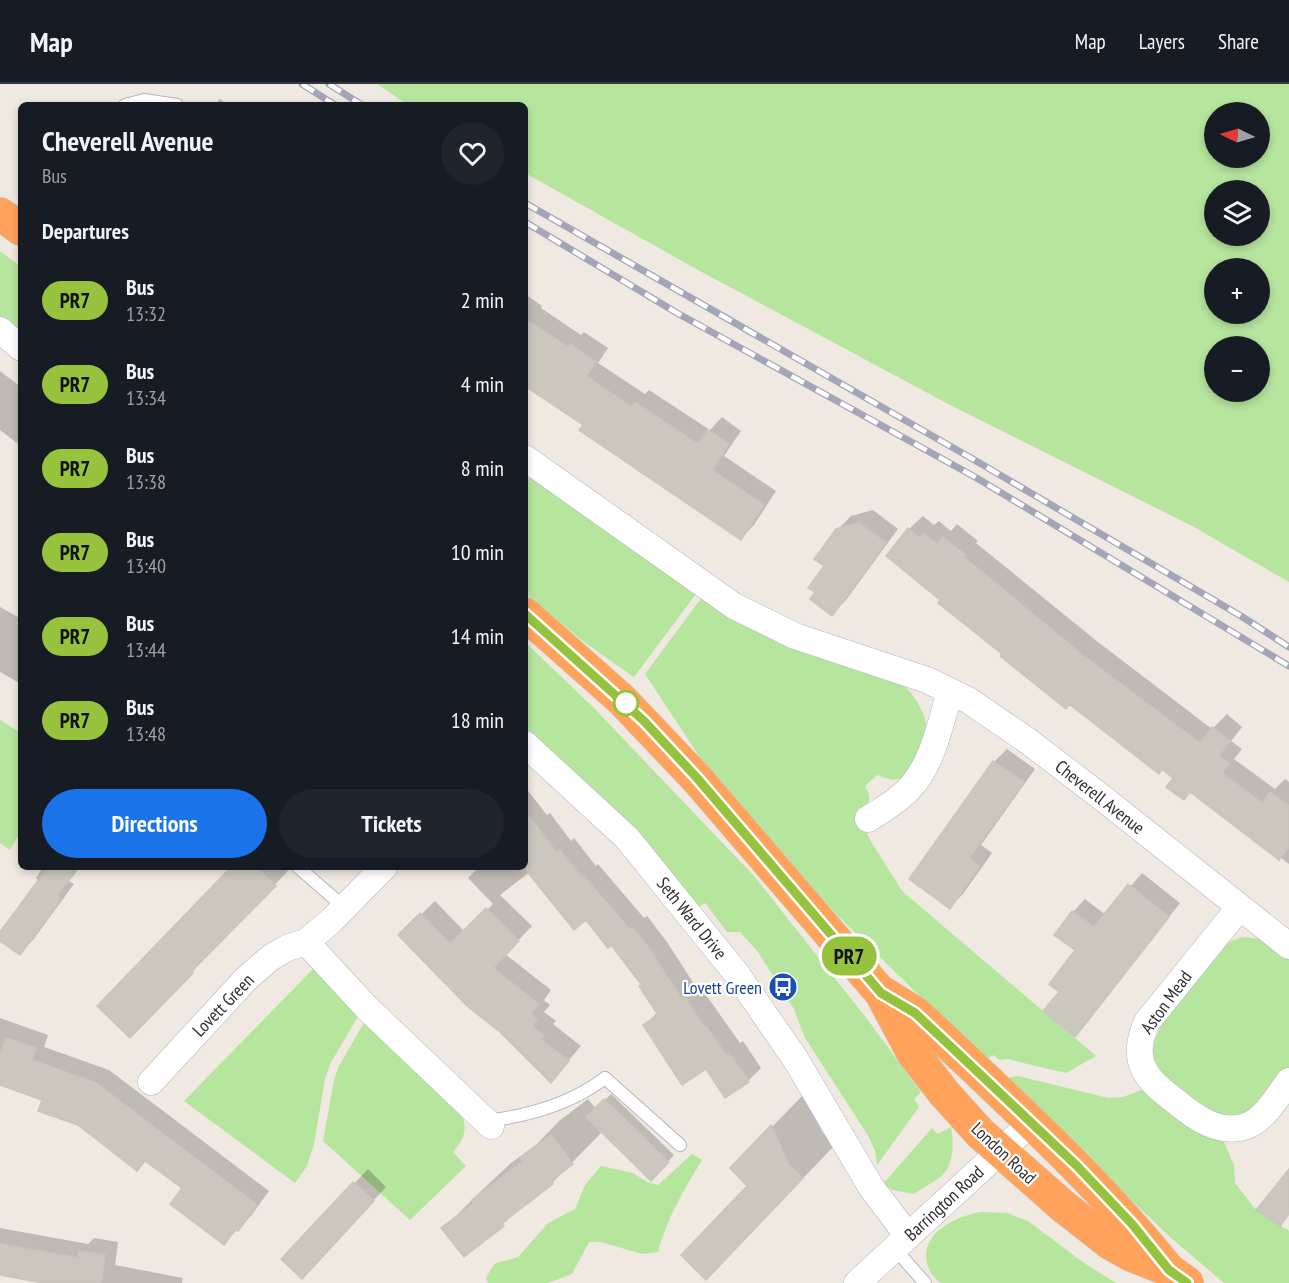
<!DOCTYPE html>
<html lang="en">
<head>
<meta charset="utf-8">
<style>
  :root { --surface:#171b24; --page:#20242c; --text:#f1f3f6; --muted:#9ea1a6; --line:#363941; --accent:#1a73e8 }
  body { margin:0; font-family:"PT Sans Narrow",sans-serif; background:var(--page); color:var(--text); height:100vh; display:flex; flex-direction:column; font-size:22px; white-space:nowrap }
  * { box-sizing:border-box; margin:0 }
  p { font-size:20px; color:var(--muted) }
  .icon { flex:none; width:33px; height:33px; fill:none; stroke:currentColor; stroke-width:2; stroke-linecap:round; stroke-linejoin:round }
  .map { position:relative; flex:1; overflow:hidden }
  .sheet { position:absolute; left:18px; top:18px; width:510px; height:768px; display:flex; flex-direction:column; background:var(--surface); border-radius:9px; box-shadow:0 3px 9px #0003 }
  .sheet>* { flex:none }
  .badge { padding:0 12px; border-radius:20px; font-size:21px; line-height:39px }
  .needle { width:39px; rotate:275deg }
  .fabs { position:absolute; left:1204px; top:18px; display:grid; gap:12px }
  .fabs a { display:grid; place-items:center; width:66px; height:66px; border-radius:50%; background:var(--surface); box-shadow:0 3px 9px #0003; font-size:30px }
  .map>.badge { position:absolute; translate:-50% -50%; box-shadow:0 0 0 3px #fff }
  h2 { padding:0 24px; font-size:22px; line-height:54px }
  .round { display:grid; place-items:center; flex:none; width:63px; height:63px; border-radius:32px; background:var(--page) }
  .head { display:flex; align-items:center; justify-content:space-between; height:102px; padding:0 24px }
  h1 { font-size:28px; font-weight:700; line-height:45px }
  .button { display:flex; gap:12px; margin-top:auto; padding:12px 24px }
  .button a { flex:1; height:69px; border-radius:36px; background:var(--accent); color:#fff; font-size:24px; font-weight:700; line-height:69px; text-align:center }
  .button a+a { background:var(--page); color:var(--text) }
  ul { padding:0; list-style:none }
  li { display:flex; align-items:center; gap:18px; height:84px; padding:0 24px }
  li div { flex:1 }
  li b { display:block; font-size:22px }
  li em { font-style:normal }
  li .badge { min-width:66px; font-weight:700; text-align:center }
  header { display:flex; align-items:center; gap:36px; box-sizing:border-box; height:84px; padding:0 30px; background:var(--surface); border-bottom:2px solid var(--line) }
  header strong { font-size:28px }
  nav { display:flex; gap:33px; margin-inline-start:auto; font-size:21px }
  .map>svg:first-child { display:block }
  .green { fill:#b6e59e; fill-rule:evenodd }
  .shadow { fill:#0003 }
  .building { fill:#cbc7bf; stroke:#cbc5ba; stroke-width:1.5 }
  .lines { fill:none; stroke-linecap:round; stroke-linejoin:round }
  .lane-casing { stroke:#b4b7c1; stroke-width:14 }
  .street-casing { stroke:#b4b7c1; stroke-width:27 }
  .highway-casing { stroke:#c9c9c9; stroke-width:34 }
  .lane { stroke:#fff; stroke-width:12 }
  .street { stroke:#fff; stroke-width:26 }
  .highway { stroke:#ffa35c; stroke-width:33 }
  .rail-casing { stroke:#a3a6b8; stroke-width:7 }
  .rail { stroke:#fff; stroke-width:4.5; stroke-dasharray:14; stroke-linecap:butt }
  .line-casing { stroke:#fff; stroke-width:14 }
  .line { stroke:#96c23e; stroke-width:9 }
  .stop-dot { fill:#fff; stroke:#96c23e; stroke-width:3 }
  .labels { text-anchor:middle; dominant-baseline:central; stroke-width:4.5; stroke-linejoin:round; paint-order:stroke }
  .street-label { font-size:18px; fill:#2e2e2e; stroke:#fff }
  .transit-label { font-size:18px; fill:#164399; stroke:#fff; text-anchor:end }
</style>
</head>
<body>
<header>
<strong>Map</strong>
<nav><a>Map</a><a>Layers</a><a>Share</a></nav>
</header>
<div class="map">
<svg width="1289" height="1199" viewBox="0 0 1289 1199">
  <rect width="100%" height="100%" fill="#efe9e1"/>
  <path class="green" d="M377,0H1289V498L1194,443L952,322L698,186L525,89V21H408ZM1260,28V74H1215V28ZM1260,106V152H1215V106ZM1215,184H1260V230H1215ZM1260,262V308H1215V262Z
    M0,167L21,183V250L0,233Z
    M531,392L696,510L634,593L584,558L525,509V399Z
    M702,513C744,543 788,564 837,580C855,586 888,589 902,600C915,610 930,636 927,653C925,664 911,683 906,693L892,696L877,691L865,702C873,716 869,721 857,731L872,759L902,807L1096,972L1066,989L1007,975L999,976L994,971L985,976L834,828L737,719L705,681L645,590Z
    M525,558L593,623L754,792L867,935L921,1008L914,1015L919,1023L877,1081L875,1067L869,1053L805,954L794,925L758,868L740,848H727L705,819L697,824L644,758L609,720L525,644Z
    M0,636L21,649V747L10,766L0,759Z
    M1242,853L1262,855L1289,874V983L1263,1016L1253,1026L1234,1033L1211,1030L1163,994L1152,974L1154,958L1161,941L1195,896L1226,859Z
    M314,884L360,929L330,980L325,995L314,1060L307,1082L295,1099L184,1017Z
    M366,935L462,1031C468,1047 463,1056 453,1068L466,1082L410,1136L323,1057L334,996L338,984Z
    M1018,992L1108,1014L1123,1013L1144,1005L1199,1049L1223,1056L1234,1081L1235,1099L1256,1126L1289,1147V1199H1224L1170,1153L1006,997L1011,993Z
    M951,1043C954,1060 954,1083 939,1094C931,1100 922,1104 914,1110L893,1106L883,1100L932,1044L938,1050Z
    M692,1070L702,1076C684,1106 667,1133 658,1168L642,1170L601,1158H589L572,1190L548,1199H488L486,1194L494,1180L518,1173L548,1139L575,1125L585,1101L601,1082L633,1089L647,1098L658,1101Z
    M981,1128L1007,1129L1028,1137L1084,1179L1116,1199H941C934,1195 929,1187 927,1179C920,1149 956,1132 981,1128Z"/>
  <path class="shadow" d="M220,15L228,21H214Z
    M525,210L542,222L541,224L581,251L584,248L608,264L598,279L645,310L649,306L710,346L722,333L741,347L724,372L776,407L754,441L741,454L585,340L525,300Z
    M0,287L21,303V362L0,346Z
    M873,426L898,445L846,516L832,530L817,508L837,446L851,432Z
    M923,432L934,441L939,437L951,447L957,440L978,457L976,459L1098,558L1212,645L1227,630L1242,643L1231,657L1242,665L1234,675L1275,705L1285,695L1289,698V780L942,516L909,445Z
    M0,523L20,534L17,539L21,541V600L0,588Z
    M1007,665L1035,685L981,761L992,769L963,810L950,823L911,794L994,678Z
    M525,703L547,731L550,729L571,757L574,754L596,782L598,780L644,834L647,832L667,858L696,903L699,901L740,959L743,957L761,984L748,997L706,983L645,941L658,928L643,900L611,859L586,834L530,788L500,811L532,842L505,870L551,906L544,916L550,921L544,928L556,937L553,940L581,962L551,997L400,851L435,817L465,848L493,820L468,794L479,783H525Z
    M43,783H80L69,797L74,800L33,856L20,869L0,855V851L40,797L36,794Z
    M232,783H284L288,787L130,952Z
    M1142,789L1180,819L1087,939L1074,951L1077,866L1073,828L1085,815L1106,831Z
    M0,934L48,951L44,963L109,986L269,1107L251,1132L224,1159L184,1104L146,1076L137,1085L44,1015L0,999Z
    M611,1010L674,1071L651,1095L603,1047L552,1099L523,1121L503,1140L464,1171L443,1145L480,1108L511,1079L537,1060L559,1037L588,1015L596,1025Z
    M804,1010L822,1048L835,1061L738,1162L749,1102L732,1084Z
    M368,1085L386,1103L315,1179L283,1175Z
    M0,1144L88,1160L94,1154L118,1158L115,1181L183,1194L182,1199H49L0,1190Z"/>
  <path class="building" d="M525,235L568,263L570,260L596,278L586,292L632,323L635,318L698,360L708,346L729,360L712,386L764,421L741,456L579,346L583,341L525,302Z
    M859,439L886,459L832,532L810,515L815,508L808,504L824,482L814,475L836,445Z
    M908,444L920,454L924,449L937,460L943,453L966,471L964,473L1084,572L1200,659L1212,643L1230,657L1219,671L1229,679L1222,689L1262,719L1270,708L1289,722V763L1279,776L1190,708L1184,716L1166,703L1173,694L1162,685L1159,690L1069,620L1066,625L1000,572L1002,570L938,519L940,516L886,472Z
    M993,677L1024,698L969,774L980,782L950,825L909,795Z
    M525,727L557,769L560,766L582,794L584,792L630,846L633,844L655,872L654,873L682,915L685,913L704,943L706,942L726,971L729,969L749,998L725,1014L706,985L682,1001L643,941L658,931L639,902L641,900L611,861L608,864L586,836L574,846L525,785Z
    M48,783H78L57,811L61,815L20,871L0,857V848Z
    M231,783H256L276,802L192,887L193,889L130,954L97,922Z
    M1128,800L1169,833L1075,953L1043,927L1059,908L1049,900L1075,866L1054,851L1072,827L1094,843Z
    M486,824L519,857L493,884L539,920L531,930L537,935L532,942L544,951L540,955L569,977L551,999L500,948L467,922L398,851L420,829L450,860Z
    M6,954L36,964L32,976L96,999L257,1121L238,1147L236,1145L224,1161L170,1120L182,1104L145,1077L137,1087L78,1041L38,1027L42,1016L0,1001V970Z
    M604,1015L669,1078L651,1097L586,1033Z
    M771,1041L789,1081L803,1094L706,1196L681,1171L747,1102L730,1084Z
    M551,1051L573,1080L551,1097L553,1100L502,1139L504,1142L464,1173L441,1144L474,1119L472,1116L523,1077L520,1074Z
    M1289,1085V1130L1280,1142L1256,1126Z
    M353,1098L374,1117L302,1195L281,1175Z
    M0,1160L78,1174L79,1167L105,1171L101,1199H43L0,1191Z"/>
  <g class="lines">
    <g class="lane-casing">
      <path id="lane" d="M125,21L144,16L177,21
        M298,783L344,823
        M486,1037C528,1032 571,1020 605,994L680,1061
        M895,1165L925,1199"/>
    </g>
    <g class="street-casing">
      <path id="street" d="M0,246L21,264
        M525,374L734,522L795,552L927,596L968,616L1028,657L1105,716L1289,862
        M525,660L627,754L736,889L796,976L871,1103L908,1152
        M868,735C882,726 897,718 909,705C933,680 940,640 950,608
        M1239,824L1147,938C1140,953 1136,972 1145,987C1151,999 1164,1008 1174,1016C1194,1033 1221,1053 1249,1041C1266,1033 1278,1012 1289,997
        M306,858L367,924L491,1042
        M151,998L246,895L270,874L287,864L306,858L332,836L384,783
        M857,1199L1031,1039"/>
    </g>
    <g class="highway-casing">
      <path id="highway" d="M0,130L21,145
        M525,530L622,616L697,695L881,909L913,969L944,1009L980,1049L1064,1123L1110,1159L1131,1171L1169,1186L1187,1199
        M883,909L915,929L936,948C1016,1024 1099,1099 1168,1185"/>
    </g>
    <use href="#lane" class="lane"/>
    <use href="#street" class="street"/>
    <use href="#highway" class="highway"/>
    <g class="rail-casing">
      <path id="rail" d="M302,0L335,21
        M329,0L362,21
        M525,119L971,374L1241,532L1289,563
        M525,138L677,229L975,393L1289,582"/>
    </g>
    <use href="#rail" class="rail"/>
  </g>
  <g class="lines">
    <g class="line-casing">
      <path id="line" d="M525,530L644,637L697,694L881,909L915,929L964,975L1077,1082L1132,1140L1169,1186L1187,1199"/>
    </g>
    <use href="#line" class="line"/>
  </g>
  <defs>
    <g id="bus-disc" transform="scale(1.5)"><circle r="9.5" fill="#1a4fb4" stroke="#fff"/><path d="M-5-6H5V4H4V6H2V4H-2V6H-4V4H-5ZM-3.5-4V0h7V-4ZM-3.5 1.2v1.5H-2V1.2ZM2 1.2v1.5H3.5V1.2Z" fill="#fff"/></g>
  </defs>
  <g fill-rule="evenodd">
    <use href="#bus-disc" x="783" y="903"/>
  </g>
  <circle class="stop-dot" cx="626" cy="619" r="12"/>
  <g class="labels">
    <g class="street-label">
      <text transform="translate(1100 713) rotate(38)">Cheverell Avenue</text>
      <text transform="translate(692 834) rotate(51)">Seth Ward Drive</text>
      <text transform="translate(1166 918) rotate(-54)">Aston Mead</text>
      <text transform="translate(223 921) rotate(-46)">Lovett Green</text>
      <text transform="translate(1004 1069) rotate(43)">London Road</text>
      <text transform="translate(944 1119) rotate(-43)">Barrington Road</text>
    </g>
    <g class="transit-label">
      <text x="762" y="903">Lovett Green</text>
    </g>
  </g>
</svg>
<div class="fabs">
<a><svg class="needle" viewBox="-14 -14 28 28"><path d="M0-13l5 13h-10z" fill="#e53935"/><path d="M0 13l5-13h-10z" fill="#9ea1a6"/></svg></a>
<a><svg class="icon" aria-label="layers" viewBox="0 0 24 24"><path d="M12 4l9 5-9 5-9-5zM3 14l9 5 9-5"/></svg></a>
<a>+</a>
<a>−</a>
</div>
<b class="badge" style="left:849px;top:872px;background:#96c23e;color:#111">PR7</b>
<section class="sheet">
<div class="head"><div><h1>Cheverell Avenue</h1><p>Bus</p></div><a class="round"><svg class="icon" aria-label="heart" viewBox="0 0 24 24"><path d="M12 20l-8-8c-3-5 5-10 8-4 3-6 11-1 8 4z"/></svg></a></div>
<h2>Departures</h2>
<ul>
<li><span class="badge" style="background:#96c23e;color:#111">PR7</span><div><b>Bus</b><p>13:32</p></div><em>2 min</em></li>
<li><span class="badge" style="background:#96c23e;color:#111">PR7</span><div><b>Bus</b><p>13:34</p></div><em>4 min</em></li>
<li><span class="badge" style="background:#96c23e;color:#111">PR7</span><div><b>Bus</b><p>13:38</p></div><em>8 min</em></li>
<li><span class="badge" style="background:#96c23e;color:#111">PR7</span><div><b>Bus</b><p>13:40</p></div><em>10 min</em></li>
<li><span class="badge" style="background:#96c23e;color:#111">PR7</span><div><b>Bus</b><p>13:44</p></div><em>14 min</em></li>
<li><span class="badge" style="background:#96c23e;color:#111">PR7</span><div><b>Bus</b><p>13:48</p></div><em>18 min</em></li>
</ul>
<div class="button"><a>Directions</a><a>Tickets</a></div>
</section>
</div>
</body>
</html>
